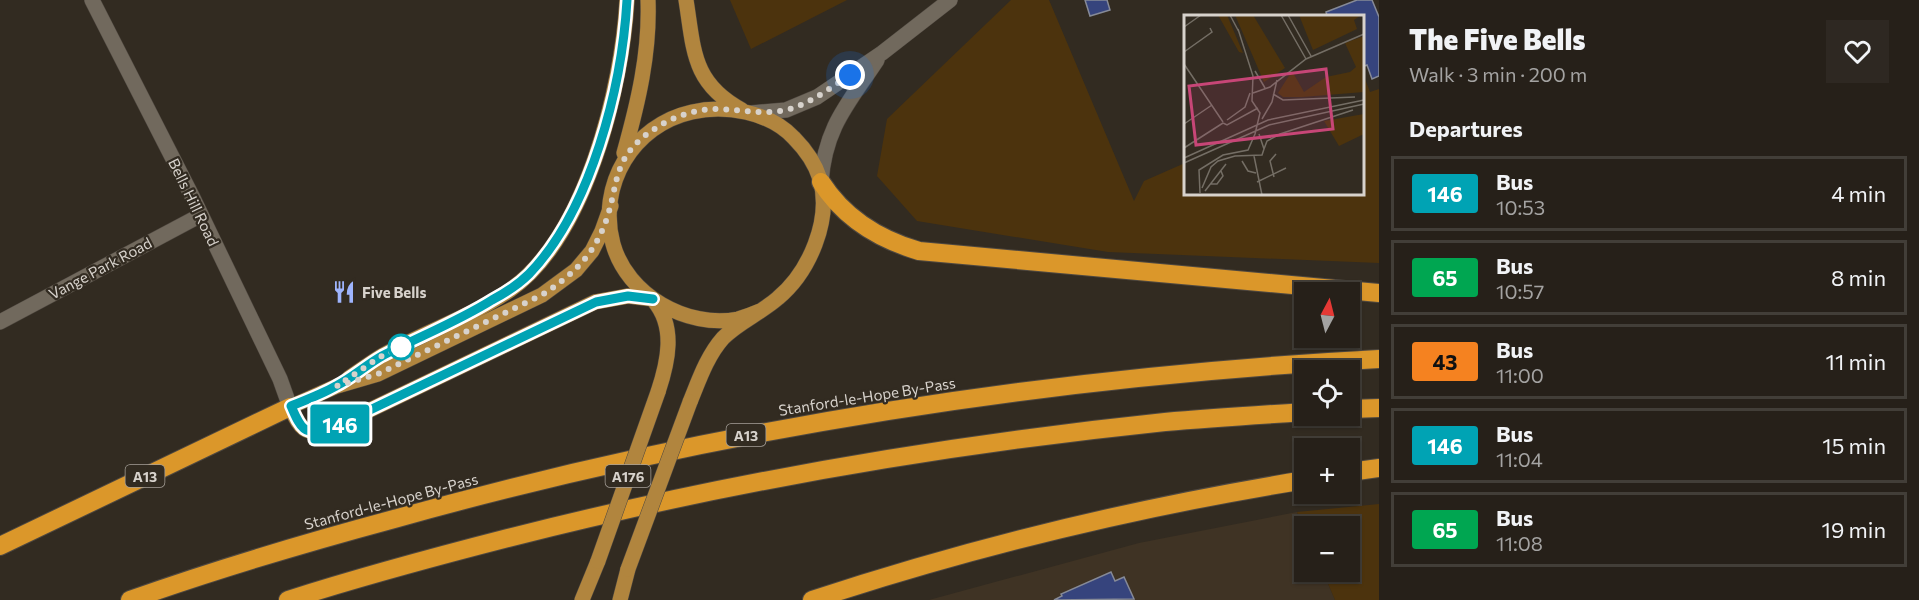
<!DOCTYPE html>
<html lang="en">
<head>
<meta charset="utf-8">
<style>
  :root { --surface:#262019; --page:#2e2822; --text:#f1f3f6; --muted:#a4a3a2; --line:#423e38 }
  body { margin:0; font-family:Commissioner,sans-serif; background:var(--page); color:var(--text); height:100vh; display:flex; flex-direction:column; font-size:22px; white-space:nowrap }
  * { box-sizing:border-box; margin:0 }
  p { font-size:20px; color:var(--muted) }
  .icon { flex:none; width:33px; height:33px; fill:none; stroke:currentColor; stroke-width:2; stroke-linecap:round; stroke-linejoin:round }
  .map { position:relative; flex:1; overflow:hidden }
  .side { display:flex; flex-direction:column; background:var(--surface); width:540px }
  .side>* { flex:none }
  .badge { padding:0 12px; border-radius:4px; font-size:21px; line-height:39px }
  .needle { width:39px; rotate:7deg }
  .fabs { position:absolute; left:1294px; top:282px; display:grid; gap:12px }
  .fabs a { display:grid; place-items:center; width:66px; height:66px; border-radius:0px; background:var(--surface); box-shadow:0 2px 4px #0004,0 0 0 2px var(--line); font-size:30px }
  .you { position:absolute; width:30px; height:30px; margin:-15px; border:4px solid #fff; border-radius:50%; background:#1a73e8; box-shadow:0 0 0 9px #1a73e833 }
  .map>.badge { position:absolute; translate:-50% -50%; box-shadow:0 0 0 3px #fff }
  h2 { padding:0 30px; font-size:22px; line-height:54px }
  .round { display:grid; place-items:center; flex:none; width:63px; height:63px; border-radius:0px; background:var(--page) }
  .overview { display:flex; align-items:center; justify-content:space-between; height:102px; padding:0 30px }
  h1 { font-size:28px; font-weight:800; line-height:45px }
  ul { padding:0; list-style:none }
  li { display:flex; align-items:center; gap:18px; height:75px; margin:0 12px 9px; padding:0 18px; border:3px solid var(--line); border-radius:0px }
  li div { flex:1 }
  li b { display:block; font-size:22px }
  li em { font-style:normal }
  li .badge { min-width:66px; font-weight:700; text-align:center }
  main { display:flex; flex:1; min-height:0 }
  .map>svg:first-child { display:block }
  .built { fill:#3f3324 }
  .green { fill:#4c330d }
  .building { fill:#36447d; stroke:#868a97; stroke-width:1.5 }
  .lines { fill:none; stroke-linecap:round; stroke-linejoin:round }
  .street-casing { stroke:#4f4840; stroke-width:16 }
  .secondary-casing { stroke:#4f4840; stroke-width:16 }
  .primary-casing { stroke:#4f4840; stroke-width:16 }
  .highway-casing { stroke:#4f4840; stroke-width:20 }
  .street { stroke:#71695d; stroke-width:15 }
  .secondary { stroke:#71695d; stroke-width:15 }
  .primary { stroke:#b1853e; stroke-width:15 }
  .highway { stroke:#db972a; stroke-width:18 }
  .primary-bridge-casing { stroke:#4f4840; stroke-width:16; stroke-linecap:butt }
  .primary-bridge { stroke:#b1853e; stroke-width:15 }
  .line-casing { stroke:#fff; stroke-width:14 }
  .line { stroke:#00a3b4; stroke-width:9 }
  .walk { stroke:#d7d2cc; stroke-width:6; stroke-dasharray:0 10.8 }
  .stop-dot { fill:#fff; stroke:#00a3b4; stroke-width:3 }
  .labels { text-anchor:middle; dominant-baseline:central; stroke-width:4.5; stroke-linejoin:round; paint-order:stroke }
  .shield { fill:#322b21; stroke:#a6a099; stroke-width:1.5 }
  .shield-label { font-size:14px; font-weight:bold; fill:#d7d2cc }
  .street-label { font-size:15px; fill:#d7d2cc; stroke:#322b21 }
  .poi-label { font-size:15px; font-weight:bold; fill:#d7d2cc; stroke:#322b21; text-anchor:start }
  .inset-road { fill:none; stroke:#746e65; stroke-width:1.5 }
  .view { fill:#c74677; fill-opacity:0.15; stroke:#c74677; stroke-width:3 }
  .inset-edge { fill:none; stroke:#d7d2cc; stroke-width:3 }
</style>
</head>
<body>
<main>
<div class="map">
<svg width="1379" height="600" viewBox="0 0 1379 600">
  <rect width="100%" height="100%" fill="#322b21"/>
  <path class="built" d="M1297,512L1305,531V572H1323L1335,600H929L1139,543Z"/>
  <path class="green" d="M730,0H847L751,49Z
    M1011,0H1049L1134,201L1144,181L1185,163L1186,194H1362V80L1365,79L1370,92L1379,89V263L1108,252L917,221L877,176L887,119Z
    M1379,504V600H1335L1323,572H1350V526H1305V531L1297,512Z"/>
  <path class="building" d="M1085,0H1107L1110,10L1090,16Z
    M1357,0H1372L1379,17V76L1372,79L1367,65L1362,67V16H1327L1326,12Z
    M1111,572L1115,581L1124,577L1134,599L1054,600L1062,596L1061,594Z"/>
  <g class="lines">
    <g class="street-casing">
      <path id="street" d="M92,0L193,198L280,379L290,407
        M0,322L201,215"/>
    </g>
    <g class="secondary-casing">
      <path id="secondary" d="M751,113L786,110L817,97L882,53L950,0
        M821,182C825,127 848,104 877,60"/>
    </g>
    <g class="primary-casing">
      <path id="primary" d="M686,0C694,50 692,83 742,110
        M624,153C638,103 650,53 648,0
        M611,206L602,231L592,251L576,270L542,295L378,374L337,386L290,407C300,426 302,435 326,431L595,302L628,296L653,299
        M654,301C676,327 668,362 658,392
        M349,378C359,371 369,364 380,357C422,333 469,318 510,290C586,237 622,88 627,0
        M690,402C699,380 707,356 723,338C739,322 761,313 778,298C809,272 832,220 820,179C815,163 806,150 794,138C770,112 725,104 692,112C633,125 597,185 613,244C627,295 687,329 738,319C745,317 753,314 760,311
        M582,600L598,561
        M620,600L628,569"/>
    </g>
    <g class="highway-casing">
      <path id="highway" d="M821,182C844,218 878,239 919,251L1379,293
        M1350,409L1379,408
        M1350,472L1379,468
        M0,546L290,407
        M130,600C217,569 305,543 394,519C715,429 1045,377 1379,359
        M288,600C360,577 434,557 508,538C724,483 943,445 1165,422C1211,418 1258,415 1305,412
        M812,600C973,547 1138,507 1305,480"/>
    </g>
    <use href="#street" class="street"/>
    <use href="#secondary" class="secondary"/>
    <use href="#primary" class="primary"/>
    <use href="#highway" class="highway"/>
    <g class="primary-bridge-casing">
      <path id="primary-bridge" d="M598,561L658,392
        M628,569L690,402"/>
    </g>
    <use href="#primary-bridge" class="primary-bridge"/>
  </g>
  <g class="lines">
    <g class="line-casing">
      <path id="line" d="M627,0C622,87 591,210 529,274C518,285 505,293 492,300C457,322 418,337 382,356C366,365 352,378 336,386C322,394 306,400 291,406C300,426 302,435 326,431L596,302L628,296L653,299"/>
    </g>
    <use href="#line" class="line"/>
    <path class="walk" d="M401,347L380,357L337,386L378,374L542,295C567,279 589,260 601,233C621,191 607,160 653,130C670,118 692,110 713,109C738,109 761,115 786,110C810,104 830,88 850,75"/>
  </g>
  <defs>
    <g id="restaurant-bare" transform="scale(1.8)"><path d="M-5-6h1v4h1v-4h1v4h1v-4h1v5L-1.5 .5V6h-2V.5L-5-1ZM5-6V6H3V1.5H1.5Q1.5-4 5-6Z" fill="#9eb4fd" stroke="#322b21" stroke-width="2.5" paint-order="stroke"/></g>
  </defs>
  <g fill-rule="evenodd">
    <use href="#restaurant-bare" x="344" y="292"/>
  </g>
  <circle class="stop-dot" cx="401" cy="347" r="12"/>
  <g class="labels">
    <g class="shield">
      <rect x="726.5" y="424" width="39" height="22" rx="4.5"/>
      <rect x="125.5" y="465" width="39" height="22" rx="4.5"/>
      <rect x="605.5" y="465" width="45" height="22" rx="4.5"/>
    </g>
    <g class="shield-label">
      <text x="746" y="435">A13</text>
      <text x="145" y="476">A13</text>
      <text x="628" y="476">A176</text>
    </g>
    <g class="street-label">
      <text transform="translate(194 202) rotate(64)">Bells Hill Road</text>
      <text transform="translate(100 268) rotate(-28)">Vange Park Road</text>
      <text transform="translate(867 396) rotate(-9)">Stanford-le-Hope By-Pass</text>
      <text transform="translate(391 501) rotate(-15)">Stanford-le-Hope By-Pass</text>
    </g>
    <g class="poi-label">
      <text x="362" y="292">Five Bells</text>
    </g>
  </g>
  <g transform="translate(1184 15)">
    <rect width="180" height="180" fill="#322b21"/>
    <path d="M34,0H43L59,38L55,37ZM51,0H69L101,53L80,67ZM115,0H177L170,5L173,14L129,35ZM180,21V77L118,82H99L94,78L108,56L120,77L142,62L166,57L172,52L161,28ZM180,99V119L155,131L140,106Z" fill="#4c330d"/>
    <path class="inset-road" d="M46,0L55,17M97,0L122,44M104,0L127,41M0,12L17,0M0,37L28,17L26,13M0,49L39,107M71,56L81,73M69,78L86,72L122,44L180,19M89,79L99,85L171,82M78,104L88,87L93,65M43,105L61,92L66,78M39,108L43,110L74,93M0,109L28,90M0,133L39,108M80,134L83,126L96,119L169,95M70,141L78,180M0,143L84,105L180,85M58,146L64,156L72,158M0,148L85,110L180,89M90,162L86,146L92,139M73,167L102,153M26,169H33L39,161L37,156M18,173L27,152L34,146L51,141L78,140L80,134L75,119M21,176L42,149M16,178L15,155L39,140L64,135L71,119L76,98L68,86L69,61L54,14"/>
    <path class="view" d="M142,54L149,114L12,130L5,71Z"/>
    <rect width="180" height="180" class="inset-edge"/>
  </g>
</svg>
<div class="fabs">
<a><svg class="needle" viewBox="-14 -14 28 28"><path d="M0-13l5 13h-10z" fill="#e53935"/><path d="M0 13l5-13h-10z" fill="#a4a3a2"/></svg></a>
<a><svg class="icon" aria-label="locate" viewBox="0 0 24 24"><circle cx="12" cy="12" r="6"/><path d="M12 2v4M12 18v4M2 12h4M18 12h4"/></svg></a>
<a>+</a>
<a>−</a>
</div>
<div class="you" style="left:850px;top:75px"></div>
<b class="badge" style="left:340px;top:424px;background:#00a3b4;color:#fff">146</b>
</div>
<section class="side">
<div class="overview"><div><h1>The Five Bells</h1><p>Walk · 3 min · 200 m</p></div><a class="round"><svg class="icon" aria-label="heart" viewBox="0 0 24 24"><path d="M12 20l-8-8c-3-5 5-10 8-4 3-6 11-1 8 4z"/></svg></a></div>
<h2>Departures</h2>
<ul>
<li><span class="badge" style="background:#00a3b4;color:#fff">146</span><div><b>Bus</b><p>10:53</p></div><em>4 min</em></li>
<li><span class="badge" style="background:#00a651;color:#fff">65</span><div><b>Bus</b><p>10:57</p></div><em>8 min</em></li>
<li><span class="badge" style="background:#f58220;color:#111">43</span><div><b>Bus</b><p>11:00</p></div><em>11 min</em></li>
<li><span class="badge" style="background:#00a3b4;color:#fff">146</span><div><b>Bus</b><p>11:04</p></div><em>15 min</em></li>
<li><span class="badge" style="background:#00a651;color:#fff">65</span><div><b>Bus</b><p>11:08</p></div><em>19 min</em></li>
</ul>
</section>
</main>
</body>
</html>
